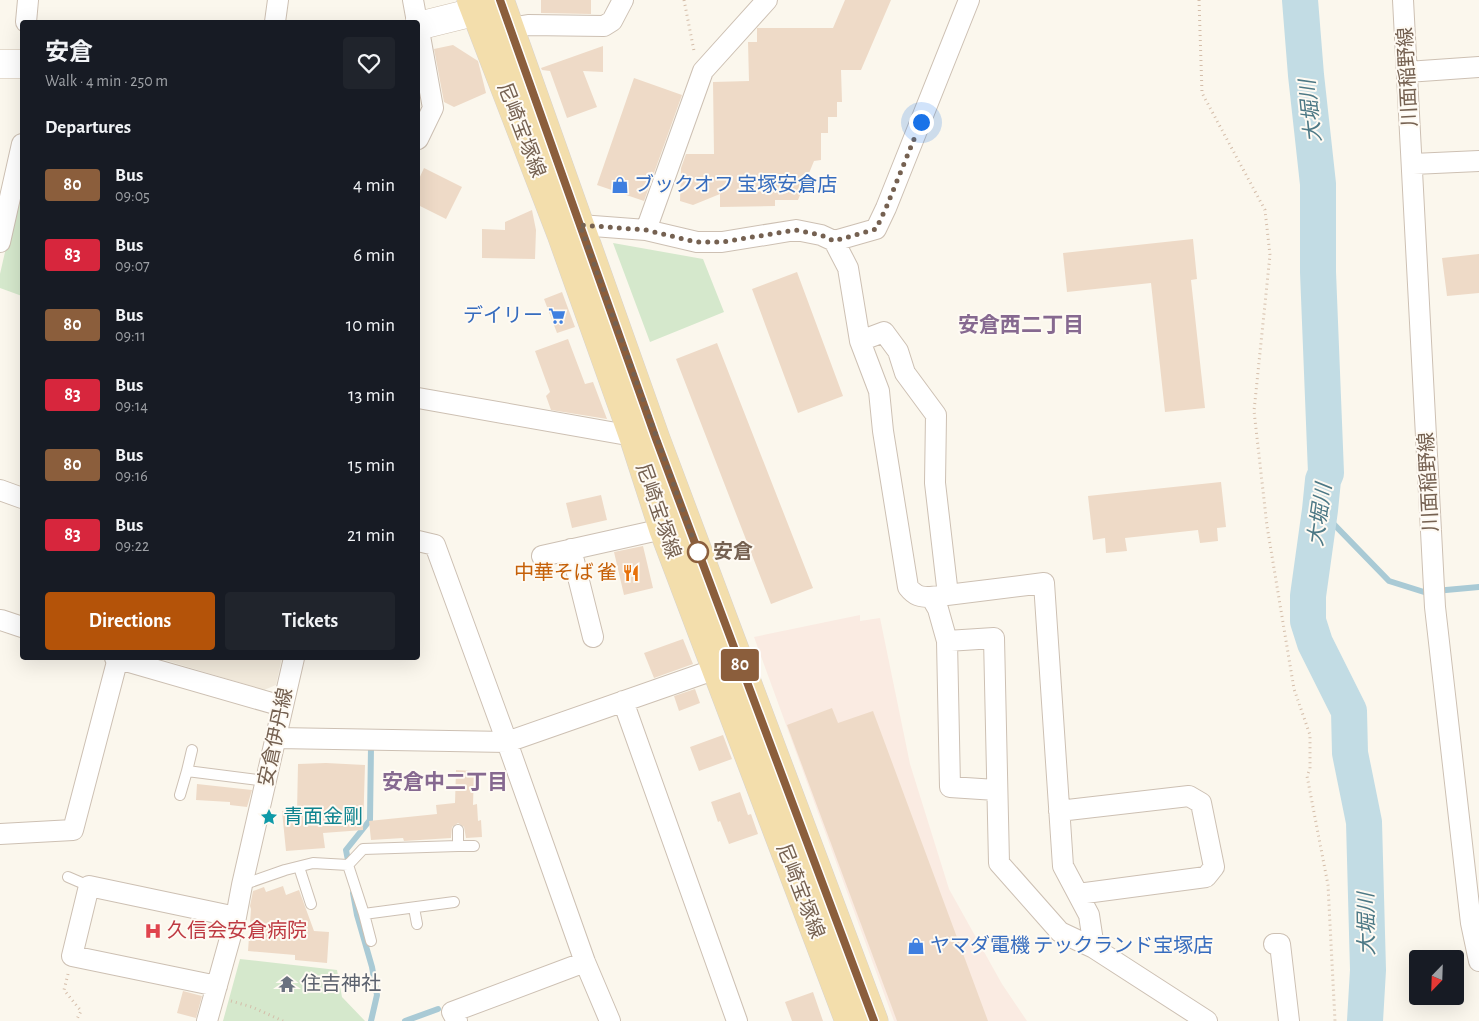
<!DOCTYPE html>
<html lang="en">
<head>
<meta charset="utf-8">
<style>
  :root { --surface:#171b24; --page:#20242c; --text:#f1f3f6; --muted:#9ea1a6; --accent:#b45309 }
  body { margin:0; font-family:"Alegreya Sans","Noto Sans JP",sans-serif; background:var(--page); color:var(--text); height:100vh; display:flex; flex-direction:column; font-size:19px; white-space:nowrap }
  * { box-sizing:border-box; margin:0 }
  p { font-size:16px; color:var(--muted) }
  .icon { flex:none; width:28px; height:28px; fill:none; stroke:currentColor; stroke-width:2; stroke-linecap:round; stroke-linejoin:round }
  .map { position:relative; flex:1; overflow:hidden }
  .sheet { position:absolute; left:20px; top:20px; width:400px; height:640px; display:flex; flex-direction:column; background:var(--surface); border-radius:5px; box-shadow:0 5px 20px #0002 }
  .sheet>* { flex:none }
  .badge { padding:0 10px; border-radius:4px; font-size:18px; line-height:32px }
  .needle { width:32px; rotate:203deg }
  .controls { position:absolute; left:1409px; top:950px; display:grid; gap:10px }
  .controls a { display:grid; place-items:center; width:55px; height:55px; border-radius:5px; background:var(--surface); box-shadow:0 5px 20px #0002; font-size:25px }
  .you { position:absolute; width:25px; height:25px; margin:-12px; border:4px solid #fff; border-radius:50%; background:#1a73e8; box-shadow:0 0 0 8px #1a73e833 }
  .map>.badge { position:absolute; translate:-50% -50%; box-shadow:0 0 0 2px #fff }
  h2 { padding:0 25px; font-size:19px; line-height:45px }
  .round { display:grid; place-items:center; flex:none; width:52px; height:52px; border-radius:5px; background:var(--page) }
  .head { display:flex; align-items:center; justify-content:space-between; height:85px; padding:0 25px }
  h1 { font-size:24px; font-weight:700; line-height:38px }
  .action { display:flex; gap:10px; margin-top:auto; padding:10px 25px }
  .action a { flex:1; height:58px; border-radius:5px; background:var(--accent); color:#fff; font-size:20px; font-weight:700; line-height:58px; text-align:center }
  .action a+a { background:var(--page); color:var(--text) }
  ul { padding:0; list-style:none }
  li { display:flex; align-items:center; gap:15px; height:70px; padding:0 25px }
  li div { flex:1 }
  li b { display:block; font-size:19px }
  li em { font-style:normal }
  li .badge { min-width:55px; font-weight:700; text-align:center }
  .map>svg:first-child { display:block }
  .residential { fill:#f2eadc }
  .commercial { fill:#faebe2 }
  .green { fill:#d5e8cc }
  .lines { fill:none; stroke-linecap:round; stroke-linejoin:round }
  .stream { stroke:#a9cad5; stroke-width:6 }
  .river { stroke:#c2dce4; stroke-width:36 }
  .building { fill:#eedac7 }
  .lane-casing { stroke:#cdc0b3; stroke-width:12 }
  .street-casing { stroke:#cdc0b3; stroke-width:22 }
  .secondary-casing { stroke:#cfc1b1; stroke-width:29 }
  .primary-casing { stroke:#d8d3ce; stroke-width:29 }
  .path { stroke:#d4bda9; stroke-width:3; stroke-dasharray:1 4; stroke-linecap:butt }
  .lane { stroke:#fff; stroke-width:10 }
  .street { stroke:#fff; stroke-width:20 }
  .secondary { stroke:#fff; stroke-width:28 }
  .primary { stroke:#f3deac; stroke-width:28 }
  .line-casing { stroke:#fff; stroke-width:11 }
  .line { stroke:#8b5e3c; stroke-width:8 }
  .walk { stroke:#756151; stroke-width:5; stroke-dasharray:0 9 }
  .stop-dot { fill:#fff; stroke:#8b5e3c; stroke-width:2.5 }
  .labels { text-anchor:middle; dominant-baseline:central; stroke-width:4; stroke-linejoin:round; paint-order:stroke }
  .street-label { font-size:20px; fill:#756151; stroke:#fefaf3 }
  .shop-label { font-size:20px; fill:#366cbe; stroke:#fefaf3; text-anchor:start }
  .stop-label { font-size:20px; font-weight:bold; fill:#756151; stroke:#fefaf3; text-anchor:start }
  .food-label { font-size:20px; fill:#c56008; stroke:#fefaf3; text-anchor:end }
  .culture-label { font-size:20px; fill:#0d838f; stroke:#fefaf3; text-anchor:start }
  .health-label { font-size:20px; fill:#be3a42; stroke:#fefaf3; text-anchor:start }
  .worship-label { font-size:20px; fill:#5b616d; stroke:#fefaf3; text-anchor:start }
  .water-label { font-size:21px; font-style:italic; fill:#4c7885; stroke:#fefaf3 }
  .neighbourhood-label { font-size:21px; font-weight:bold; fill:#866990; stroke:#fefaf3 }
</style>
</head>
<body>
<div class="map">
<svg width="1479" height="1021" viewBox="0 0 1479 1021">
  <rect width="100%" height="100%" fill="#fbf7ed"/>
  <path class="residential" d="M158,658H282L276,685L264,690Z"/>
  <path class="commercial" d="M860,615V621L880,618L910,764L949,889L1002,984L1027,1021H894L754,637Z"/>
  <path class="green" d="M22,192V296L0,288V274L18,195Z
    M613,243L703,259L724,312L650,342Z
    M240,959L337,970L342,997L365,1021H223Z"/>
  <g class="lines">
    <path class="stream" d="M1320,510L1389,581L1424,592L1479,587
      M349,866L346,850L370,820L371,747
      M353,893L357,915L372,967L376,990L377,995L371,1021
      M405,1021L438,1009"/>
    <path class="river" d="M1300,0L1306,75L1318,184V272L1326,473L1323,480L1320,510L1308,596V621L1315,643L1349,711L1350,753L1364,822L1368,970L1365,1021"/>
  </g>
  <path class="building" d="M541,0H591V14L541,13Z
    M845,0H891L861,70H841L842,102H837V117H828V133H821V160L814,161L798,200H775V206L720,207V194L693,205L680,201L681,168L686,154H714L713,82L749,81L748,42H757V28H833Z
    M453,45L478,61L486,93L454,107L444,102L434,49Z
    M603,46V72L583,71L597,107L567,118L550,71L542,70L541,68Z
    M634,78L682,95L644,201L597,185Z
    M424,168L462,187L446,219L418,205V181Z
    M532,210L536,230L535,259L482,258V229L505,230V222Z
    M1193,239L1197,279L1191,280L1205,408L1165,412L1151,283L1067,292L1063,253Z
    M1479,254V293L1447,296L1442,258Z
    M797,272L843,396L798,413L752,289Z
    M562,292L575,327L557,333L544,299Z
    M568,339L585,384L593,382L607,419L551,410L546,396L550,392L535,351Z
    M717,343L813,588L771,604L676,359Z
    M1221,482L1226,527L1217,528L1218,541L1200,543L1198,530L1125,538L1127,551L1106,553L1105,538L1093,540L1088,496Z
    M601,495L607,520L572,528L566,503Z
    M643,546L653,588L624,595L614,552Z
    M683,639L693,664L654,678L644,653Z
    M695,689L700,703L679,711L674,696Z
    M832,708L838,723L873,711L988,1021H897L787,725Z
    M723,735L732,759L699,771L690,747Z
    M326,763L365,765L363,830L323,833L325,848L286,851L282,811L297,812L298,764Z
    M456,770L474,771L473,805L477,804L478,821L481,820L482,837L466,838L464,827L458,823L452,827L451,838L404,841L403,838L371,840L369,821L437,814L436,805L455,803Z
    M197,784L252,790L247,807L230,805V802L196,800Z
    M740,792L748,815L751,814L758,834L729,844L720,821L718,822L711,802Z
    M283,886L286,895L299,890L314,931L329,932L327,963L295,960V955L248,951L251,909L250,906L253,891L264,887L266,892Z
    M183,991L202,996L196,1018L177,1013Z
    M813,992L823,1021H792L785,1002Z"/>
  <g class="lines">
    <g class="lane-casing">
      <path id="lane" d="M187,771L192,750
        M180,795L187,771L266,781
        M458,846H474
        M348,865L364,914L454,902
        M299,867L311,904
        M68,877L89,886
        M242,885L285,870L313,863L348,865L363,849L458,846V830
        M414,908L417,924
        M364,914L371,941"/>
    </g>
    <g class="street-casing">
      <path id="street" d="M413,0L417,22
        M1403,0L1435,607L1471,923L1479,961
        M26,22L28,0
        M275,22L278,0
        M418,25L433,108L418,139
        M510,28L528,25L604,26L612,21L623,0
        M1407,72L1479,67
        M1413,164L1479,161
        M570,230L580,225L646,230L697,242H722L796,230L821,235L834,241L876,229L886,208L969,0
        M646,230L703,71L767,0
        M834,241L848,268L860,341L884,332L898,351L905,373L936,415L935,483L948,595
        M0,242L22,144
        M860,341L879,391L883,431L908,587C915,596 920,597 931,597L1044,583L1063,866L1089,915L1094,948L1207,1021
        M418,398L633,436
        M0,490L22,498
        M418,541L435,545L507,742L585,962L610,1021
        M571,549L593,637
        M542,556L663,529
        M931,597L938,609L947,641L994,638L999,863L1060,932L1094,948
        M1,620L22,627
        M947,641L950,787L996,790
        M115,658L282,706
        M623,701L737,1021
        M277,738L507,742L716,669
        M1059,811L1189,796L1201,803L1214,867L1206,877L1078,894
        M0,834L73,830L118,658
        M1274,944H1280L1289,1021
        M217,986L72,956L89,886L236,917
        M207,1021L236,917L242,885L294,658
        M457,1021L452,1012L585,962"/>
    </g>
    <g class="secondary-casing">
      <path id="secondary" d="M418,26L499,6
        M0,64H22"/>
    </g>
    <g class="primary-casing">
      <path id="primary" d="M471,0L561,234L633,436L663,529L849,1021
        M500,0L656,439L874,1021"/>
    </g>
    <path class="path" d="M684,0L694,51
      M1199,0L1202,93L1265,210L1270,255L1254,411L1267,526L1294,689L1310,735V769L1307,776L1328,885L1335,1021
      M68,974L64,990L81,1011L76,1021
      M231,1001L252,1007L283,1021"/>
    <use href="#lane" class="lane"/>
    <use href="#street" class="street"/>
    <use href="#secondary" class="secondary"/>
    <use href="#primary" class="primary"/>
  </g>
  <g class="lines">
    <g class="line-casing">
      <path id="line" d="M500,0L656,439L874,1021"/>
    </g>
    <use href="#line" class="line"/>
    <path class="walk" d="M698,552L580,225L646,230L696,242H722L796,230L821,235L834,241L876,229L886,208L921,122"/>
  </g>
  <defs>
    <g id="shop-bare" transform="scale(1.35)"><path d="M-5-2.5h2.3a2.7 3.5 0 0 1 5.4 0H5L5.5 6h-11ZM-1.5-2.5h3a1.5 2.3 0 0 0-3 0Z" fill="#3f7fe0" stroke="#fefaf3" stroke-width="2.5" paint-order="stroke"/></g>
    <g id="supermarket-bare" transform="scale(1.35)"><path d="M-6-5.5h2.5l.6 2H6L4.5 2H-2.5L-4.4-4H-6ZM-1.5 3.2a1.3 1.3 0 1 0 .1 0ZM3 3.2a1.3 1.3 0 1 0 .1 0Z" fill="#3f7fe0" stroke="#fefaf3" stroke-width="2.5" paint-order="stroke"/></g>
    <g id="restaurant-bare" transform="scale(1.35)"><path d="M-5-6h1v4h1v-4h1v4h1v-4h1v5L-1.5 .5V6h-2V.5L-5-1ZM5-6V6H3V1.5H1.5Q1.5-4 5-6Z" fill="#e8710a" stroke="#fefaf3" stroke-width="2.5" paint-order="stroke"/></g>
    <g id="sight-bare" transform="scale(1.35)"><path d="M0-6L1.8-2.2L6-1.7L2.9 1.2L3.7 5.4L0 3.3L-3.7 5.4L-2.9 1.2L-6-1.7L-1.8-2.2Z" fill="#0f9aa8" stroke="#fefaf3" stroke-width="2.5" paint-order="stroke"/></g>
    <g id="hospital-bare" transform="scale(1.35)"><path d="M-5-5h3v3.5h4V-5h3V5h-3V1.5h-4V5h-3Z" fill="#e0444e" stroke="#fefaf3" stroke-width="2.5" paint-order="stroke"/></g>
    <g id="temple-bare" transform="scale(1.35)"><path d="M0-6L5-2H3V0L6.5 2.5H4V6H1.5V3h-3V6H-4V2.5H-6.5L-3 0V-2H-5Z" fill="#6b7280" stroke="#fefaf3" stroke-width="2.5" paint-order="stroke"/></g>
  </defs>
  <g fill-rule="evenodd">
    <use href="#shop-bare" x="620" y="185"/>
    <use href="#supermarket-bare" x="557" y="316"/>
    <use href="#restaurant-bare" x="631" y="573"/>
    <use href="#sight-bare" x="269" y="817"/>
    <use href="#hospital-bare" x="153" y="931"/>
    <use href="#shop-bare" x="916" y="946"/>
    <use href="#temple-bare" x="287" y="984"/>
  </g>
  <circle class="stop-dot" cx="698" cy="552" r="10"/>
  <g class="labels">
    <g class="street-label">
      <text transform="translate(1408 77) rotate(-93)">川面稲野線</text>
      <text transform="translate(521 130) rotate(69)">尼崎宝塚線</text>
      <text transform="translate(1429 482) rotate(-93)">川面稲野線</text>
      <text transform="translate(658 511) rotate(71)">尼崎宝塚線</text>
      <text transform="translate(276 737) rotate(-78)">安倉伊丹線</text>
      <text transform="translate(800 891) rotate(69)">尼崎宝塚線</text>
    </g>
    <g class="shop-label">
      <text x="634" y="185">ブックオフ 宝塚安倉店</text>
      <text x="543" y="316" text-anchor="end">デイリー</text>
      <text x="930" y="946">ヤマダ電機 テックランド宝塚店</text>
    </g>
    <g class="stop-label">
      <text x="713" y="552">安倉</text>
    </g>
    <g class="food-label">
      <text x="617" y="573">中華そば 雀</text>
    </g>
    <g class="culture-label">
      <text x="283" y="817">青面金剛</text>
    </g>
    <g class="health-label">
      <text x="167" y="931">久信会安倉病院</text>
    </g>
    <g class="worship-label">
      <text x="301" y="984">住吉神社</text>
    </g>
    <g class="water-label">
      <text transform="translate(1311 111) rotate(-96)">大堀川</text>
      <text transform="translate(1320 515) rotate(-82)">大堀川</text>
      <text transform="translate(1367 924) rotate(-91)">大堀川</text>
    </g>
    <g class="neighbourhood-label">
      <text x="1021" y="325">安倉西二丁目</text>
      <text x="445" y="782">安倉中二丁目</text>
    </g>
  </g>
</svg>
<div class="controls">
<a><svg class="needle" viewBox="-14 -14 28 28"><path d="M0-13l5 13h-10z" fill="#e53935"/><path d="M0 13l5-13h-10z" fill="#9ea1a6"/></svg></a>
</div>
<div class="you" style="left:921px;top:122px"></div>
<b class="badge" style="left:740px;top:665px;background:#8b5e3c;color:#fff">80</b>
<section class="sheet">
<div class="head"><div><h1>安倉</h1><p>Walk · 4 min · 250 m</p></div><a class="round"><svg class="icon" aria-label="heart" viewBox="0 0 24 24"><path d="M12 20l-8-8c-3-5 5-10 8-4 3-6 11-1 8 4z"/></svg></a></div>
<h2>Departures</h2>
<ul>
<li><span class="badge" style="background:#8b5e3c;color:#fff">80</span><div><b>Bus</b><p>09:05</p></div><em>4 min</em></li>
<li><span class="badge" style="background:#d7263d;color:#fff">83</span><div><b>Bus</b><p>09:07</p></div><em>6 min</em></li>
<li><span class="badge" style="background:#8b5e3c;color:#fff">80</span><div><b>Bus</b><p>09:11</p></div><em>10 min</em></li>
<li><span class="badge" style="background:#d7263d;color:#fff">83</span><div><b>Bus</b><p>09:14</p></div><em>13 min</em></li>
<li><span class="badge" style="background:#8b5e3c;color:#fff">80</span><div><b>Bus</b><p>09:16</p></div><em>15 min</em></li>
<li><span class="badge" style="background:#d7263d;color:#fff">83</span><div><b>Bus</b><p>09:22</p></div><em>21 min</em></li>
</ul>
<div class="action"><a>Directions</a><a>Tickets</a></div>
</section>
</div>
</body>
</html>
